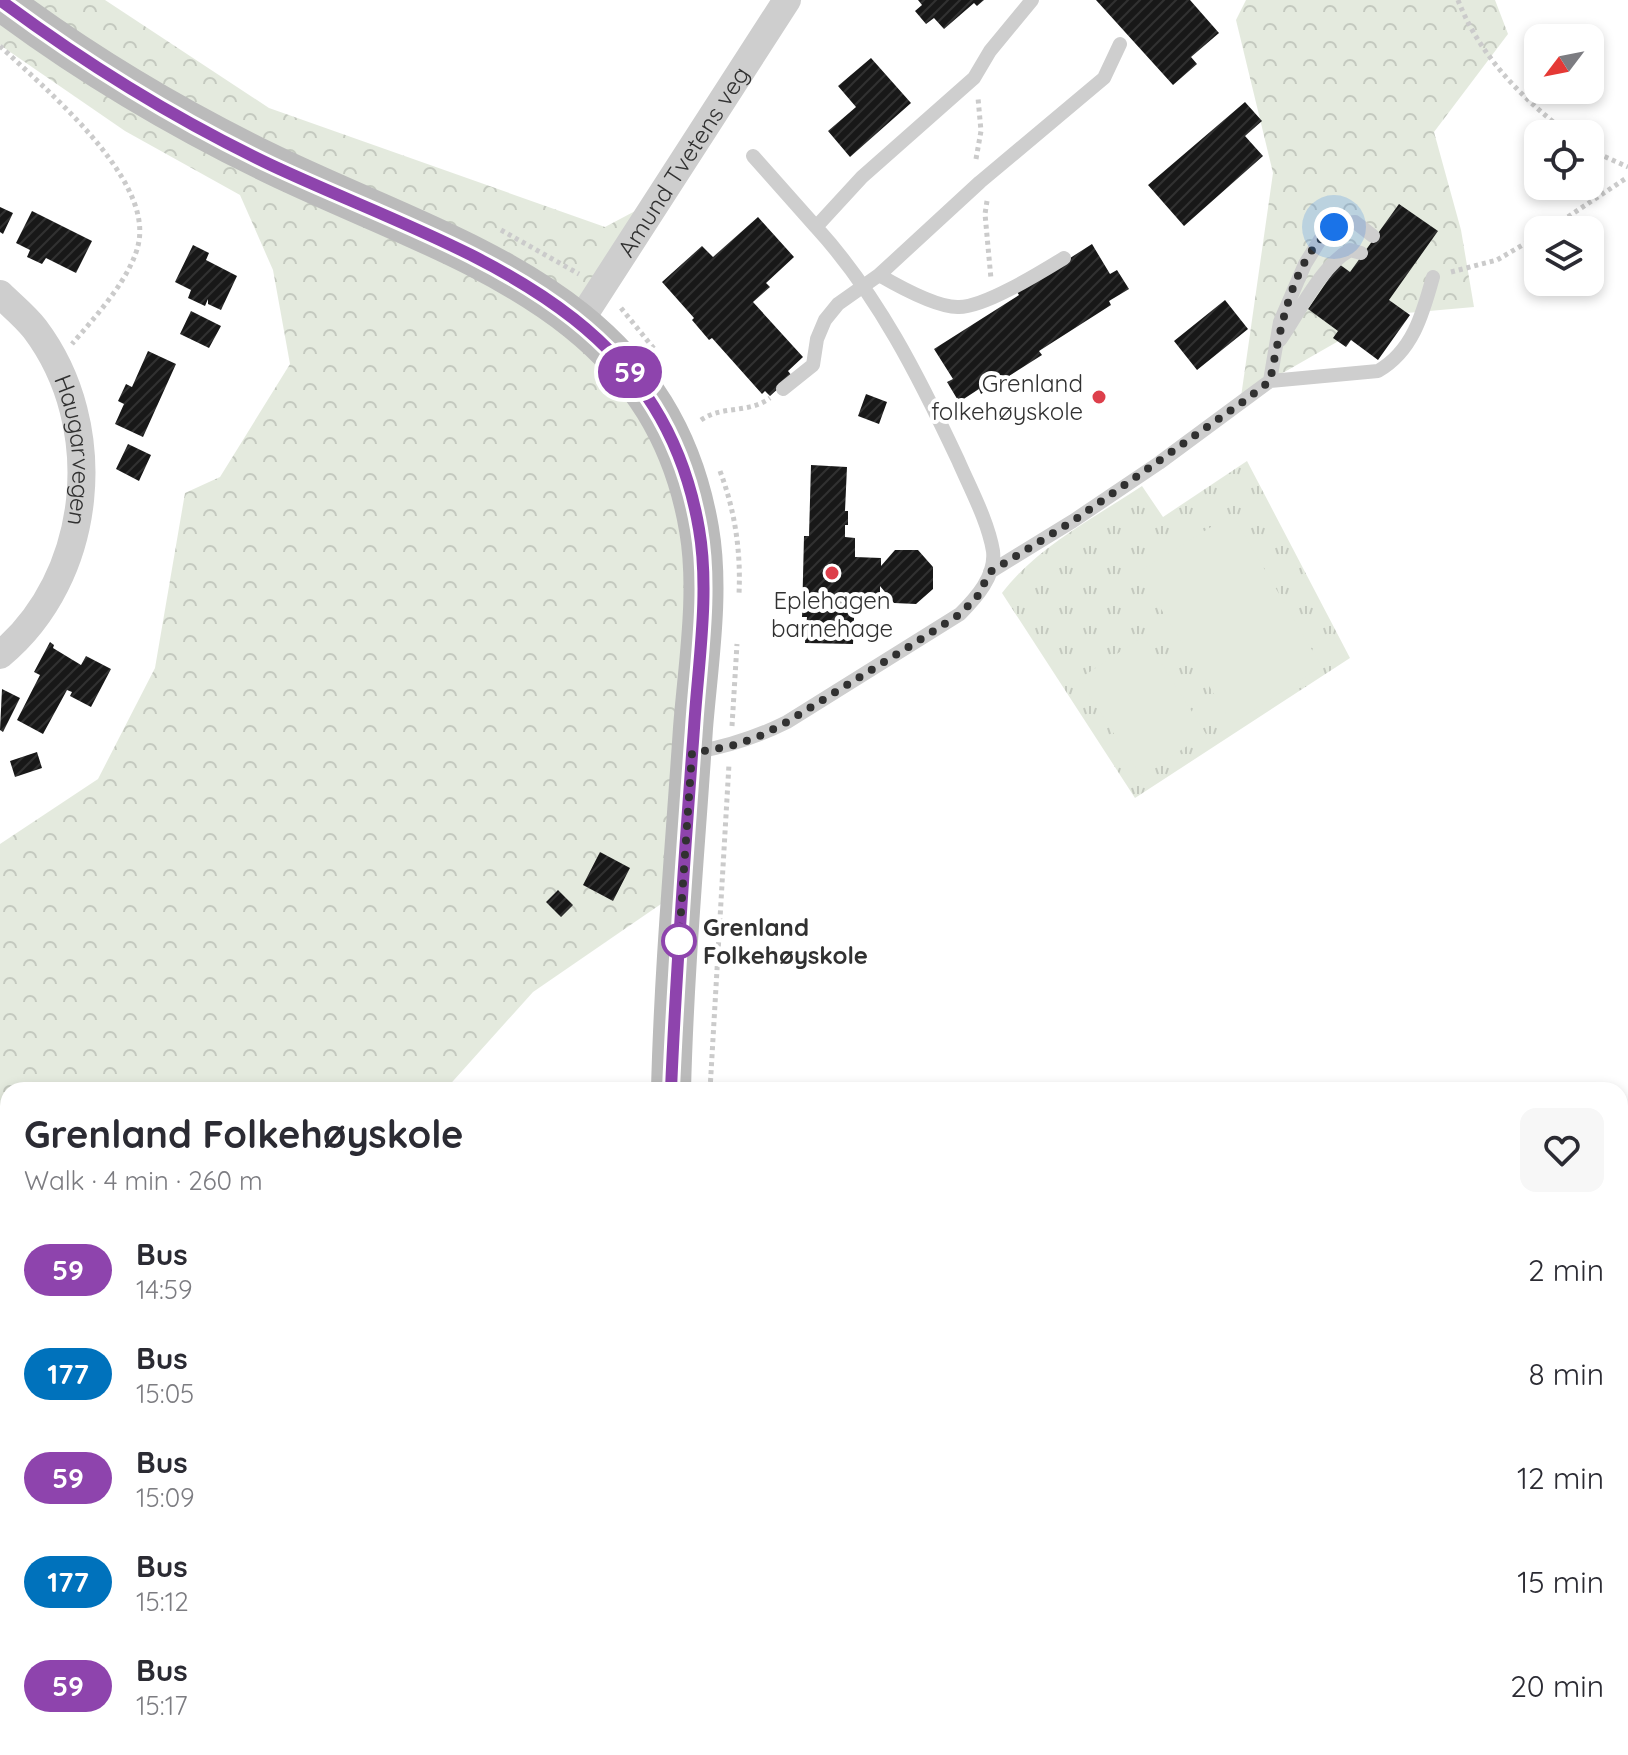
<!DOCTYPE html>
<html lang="en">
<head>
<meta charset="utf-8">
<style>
  :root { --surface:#fff; --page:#f7f7f7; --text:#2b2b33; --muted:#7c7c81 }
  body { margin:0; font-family:Quicksand,sans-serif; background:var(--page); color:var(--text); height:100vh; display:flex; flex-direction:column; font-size:30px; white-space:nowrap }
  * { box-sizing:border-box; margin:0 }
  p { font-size:26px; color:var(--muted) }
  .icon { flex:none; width:44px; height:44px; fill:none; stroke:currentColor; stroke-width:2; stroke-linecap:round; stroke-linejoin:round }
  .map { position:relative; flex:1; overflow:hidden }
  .sheet { position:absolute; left:0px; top:1082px; width:1628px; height:674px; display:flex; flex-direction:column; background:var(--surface); border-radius:24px 24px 0 0; box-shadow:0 4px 12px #0003 }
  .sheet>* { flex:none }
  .badge { padding:0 16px; border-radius:26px; font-size:28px; line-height:52px }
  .needle { width:52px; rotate:238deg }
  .buttons { position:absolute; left:1524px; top:24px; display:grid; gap:16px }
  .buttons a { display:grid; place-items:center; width:80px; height:80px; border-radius:16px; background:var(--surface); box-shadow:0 4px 12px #0003; font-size:40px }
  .you { position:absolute; width:40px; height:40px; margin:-20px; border:6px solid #fff; border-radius:50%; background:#1a73e8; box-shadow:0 0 0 12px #1a73e833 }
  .map>.badge { position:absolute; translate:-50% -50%; box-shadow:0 0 0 4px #fff }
  .round { display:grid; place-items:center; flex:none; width:84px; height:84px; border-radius:16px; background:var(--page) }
  .head { display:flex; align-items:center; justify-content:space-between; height:136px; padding:0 24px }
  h1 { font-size:38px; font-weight:700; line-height:60px }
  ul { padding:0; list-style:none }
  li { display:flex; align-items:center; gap:24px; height:104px; padding:0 24px }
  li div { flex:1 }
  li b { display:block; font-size:30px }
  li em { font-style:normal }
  li .badge { min-width:88px; font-weight:700; text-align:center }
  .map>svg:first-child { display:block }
  .grass { fill:url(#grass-tufts) }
  .forest { fill:url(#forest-crowns) }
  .garden { fill:#e4eade }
  .building { fill:url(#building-hatch) }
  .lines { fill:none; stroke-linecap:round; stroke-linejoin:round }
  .path { stroke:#cbcbcb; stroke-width:5; stroke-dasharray:4 4; stroke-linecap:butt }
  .lane { stroke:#cecece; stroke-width:14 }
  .street { stroke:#cecece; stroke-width:28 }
  .secondary { stroke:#bbb; stroke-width:40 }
  .line-casing { stroke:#fff; stroke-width:18 }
  .line { stroke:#8e44ad; stroke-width:12 }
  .walk { stroke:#313131; stroke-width:8; stroke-dasharray:0 14.4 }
  .poi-dot { fill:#dd3f4b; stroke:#fff; stroke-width:3 }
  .stop-dot { fill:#fff; stroke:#8e44ad; stroke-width:4 }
  .labels { text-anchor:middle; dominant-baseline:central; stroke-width:8; stroke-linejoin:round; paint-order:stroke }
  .street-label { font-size:24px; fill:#313131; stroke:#fff }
  .poi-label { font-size:24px; fill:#313131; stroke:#fff; text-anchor:end }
  .stop-label { font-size:24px; font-weight:bold; fill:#313131; stroke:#fff; text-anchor:start }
</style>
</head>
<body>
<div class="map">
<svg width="1628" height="1755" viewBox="0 0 1628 1755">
  <defs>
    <pattern id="grass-tufts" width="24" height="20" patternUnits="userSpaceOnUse" patternTransform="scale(2)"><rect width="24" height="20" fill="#e4eade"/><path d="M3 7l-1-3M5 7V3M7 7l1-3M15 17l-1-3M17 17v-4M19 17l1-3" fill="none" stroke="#c4c9bf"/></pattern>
    <pattern id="forest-crowns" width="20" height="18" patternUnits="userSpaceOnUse" patternTransform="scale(2)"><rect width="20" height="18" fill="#e4eade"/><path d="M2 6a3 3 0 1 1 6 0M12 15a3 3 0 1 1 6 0" fill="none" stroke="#c4c9bf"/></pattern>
    <pattern id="building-hatch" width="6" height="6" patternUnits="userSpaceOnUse" patternTransform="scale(2)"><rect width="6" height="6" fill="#181818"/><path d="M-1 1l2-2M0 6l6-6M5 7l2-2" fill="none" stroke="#313131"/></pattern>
  </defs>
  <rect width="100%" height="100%" fill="#fff"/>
  <path class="grass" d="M1247,461L1350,658L1135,798L1002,593C1037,547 1094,518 1142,486L1163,517Z"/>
  <path class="forest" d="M0,0H105L269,108L605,227L654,201L571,318L649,407L699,556L677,893L533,992L445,1090H8V1630L0,1638V844L98,779L155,668L185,493L220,477L290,364L273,270L240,195L125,131L0,45Z
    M1246,0H1495L1508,34L1434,132L1461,230L1474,307L1384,315L1241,397L1273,173L1236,20Z
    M1094,1748H1142L1163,1755H1055Z"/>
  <path class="garden" d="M1232,514L1322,667L1232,723L1138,572Z
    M1144,636L1206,734L1141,776L1079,679Z"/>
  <path class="building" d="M918,0H984L977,6L974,3L944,29L934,18L926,24L915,11L922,5Z
    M1096,0H1190L1219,33L1191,57L1197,64L1173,85Z
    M871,58L911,103L850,157L828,131L856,107L838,86Z
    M1245,102L1262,121L1245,136L1263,156L1184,226L1148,185Z
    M1399,204L1438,231L1389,300L1410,315L1378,360L1351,340L1346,347L1333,338L1338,331L1308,309L1339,264L1350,272Z
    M0,207L13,213L3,234L0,232Z
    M32,211L92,241L76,273L46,258L42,264L27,257L30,250L16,243Z
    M758,217L794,257L766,283L770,287L753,302L803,357L788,371L792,376L770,396L765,391L762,394L712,338L709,340L692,320L694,318L662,282L702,246L713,257Z
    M1092,244L1110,274L1117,270L1129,289L1109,301L1111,305L1039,351L1042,355L981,394L979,389L959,402L947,382L953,379L934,349L1019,295L1017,292Z
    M193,245L209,253L206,260L237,276L221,310L208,304V299L205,306L188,298L191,290L175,282Z
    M1225,300L1248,329L1197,370L1174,341Z
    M191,311L221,326L209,348L180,334Z
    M148,351L176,364L143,437L115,424L124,404L118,401L126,384L132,387Z
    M866,394L887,402L879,424L858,416Z
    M128,444L151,455L139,481L116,469Z
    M811,465L847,467L845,511H848V525H845V537L855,538V557L881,558V566L895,550H918L933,567V589L916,604L894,603L880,586V597L855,594L853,644L805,643L807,617H802L804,536H809Z
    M50,642L54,645L53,648L81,665L86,656L111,669L91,707L70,696L72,692L67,690L43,734L17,720L40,675L34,672Z
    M2,689L20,698L3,732L0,730Z
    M37,752L42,768L15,777L10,761Z
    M600,852L630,868L613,901L583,885Z
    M558,890L573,905L561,917L546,902Z
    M8,1651V1708L0,1699V1659Z
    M44,1748H193L199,1755H50Z"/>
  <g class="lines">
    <path class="path" d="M1458,0C1479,55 1523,100 1569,134
      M0,46C44,88 150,175 139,241C133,276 95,317 72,344
      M1590,150L1628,167
      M976,159L981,131L978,98
      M987,201L985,214L991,279
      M501,230L579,274
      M1548,230L1628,177
      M1451,272L1497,260L1538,236
      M621,308L655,350
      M701,420C723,405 748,414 770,398
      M720,471C735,511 741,551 739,594
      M732,726L737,644
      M710,1090L729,764
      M713,1748V1755"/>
    <path class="lane" d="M753,156L816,227
      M879,275C898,286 937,308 959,307C985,307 1041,272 1064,258
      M1280,340C1299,313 1321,266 1350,250L1361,253
      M1270,381L1280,322L1305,264L1323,235L1343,223L1355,222L1373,236
      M783,389L813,365L817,339L825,320L838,304L879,275L980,182L1104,78L1120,44
      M990,572L1073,521L1159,463L1270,381L1378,371C1413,351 1423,313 1433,277
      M696,752C729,746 757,737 787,722L960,614C976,598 996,576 993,551C988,521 970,488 958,460C919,377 878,295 816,227L862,177L974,78L990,51L1032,0
      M277,1748L280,1755"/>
    <g class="street">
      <path id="s1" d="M0,294C11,305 25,316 35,329C108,426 94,577 0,655"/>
      <path id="s2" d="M580,321L787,0"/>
    </g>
    <path class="secondary" d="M0,0C84,63 171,115 265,161C446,250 659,296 699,529C710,592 698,665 693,728C685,849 674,969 671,1090
      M675,1748V1755"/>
  </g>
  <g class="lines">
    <g class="line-casing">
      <path id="line" d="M0,0C86,64 175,119 271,165C452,250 660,301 699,529C710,592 698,665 694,728C685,849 676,969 671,1090"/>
    </g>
    <use href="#line" class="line"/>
    <path class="walk" d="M679,941L692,753L731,746L758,737L787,722L910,646L960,614L977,597L990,572L1073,521L1247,399L1270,381C1280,332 1291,259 1334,227"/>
  </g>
  <g class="poi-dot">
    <circle cx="1099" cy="397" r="8"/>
    <circle cx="832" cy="573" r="8"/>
  </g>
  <circle class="stop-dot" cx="679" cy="941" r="16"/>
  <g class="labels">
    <g class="street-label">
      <text stroke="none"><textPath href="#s2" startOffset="190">Amund Tvetens veg</textPath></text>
      <text stroke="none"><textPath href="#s1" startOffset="180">Haugarvegen</textPath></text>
    </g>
    <g class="poi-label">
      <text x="1083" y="383">Grenland<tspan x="1083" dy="28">folkehøyskole</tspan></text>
      <text x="832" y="600" text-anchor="middle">Eplehagen<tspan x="832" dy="28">barnehage</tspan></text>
    </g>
    <g class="stop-label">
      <text x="703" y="927">Grenland<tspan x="703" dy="28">Folkehøyskole</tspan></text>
    </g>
  </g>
</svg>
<div class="buttons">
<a><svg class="needle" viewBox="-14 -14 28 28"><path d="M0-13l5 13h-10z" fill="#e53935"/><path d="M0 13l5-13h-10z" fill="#7c7c81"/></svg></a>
<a><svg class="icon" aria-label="locate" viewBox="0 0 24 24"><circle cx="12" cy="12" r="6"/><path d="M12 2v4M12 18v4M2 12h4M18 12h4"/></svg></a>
<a><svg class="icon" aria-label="layers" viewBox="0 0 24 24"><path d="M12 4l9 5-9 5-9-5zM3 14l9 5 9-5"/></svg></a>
</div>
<div class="you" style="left:1334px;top:227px"></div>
<b class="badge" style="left:630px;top:372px;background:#8e44ad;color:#fff">59</b>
<section class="sheet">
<div class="head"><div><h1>Grenland Folkehøyskole</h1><p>Walk · 4 min · 260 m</p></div><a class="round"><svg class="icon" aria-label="heart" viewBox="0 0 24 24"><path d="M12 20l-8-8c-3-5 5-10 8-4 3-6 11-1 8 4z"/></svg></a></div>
<ul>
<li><span class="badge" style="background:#8e44ad;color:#fff">59</span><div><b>Bus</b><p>14:59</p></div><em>2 min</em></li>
<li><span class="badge" style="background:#0072bc;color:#fff">177</span><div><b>Bus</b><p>15:05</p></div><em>8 min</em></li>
<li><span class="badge" style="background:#8e44ad;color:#fff">59</span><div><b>Bus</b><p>15:09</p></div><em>12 min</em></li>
<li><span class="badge" style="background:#0072bc;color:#fff">177</span><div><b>Bus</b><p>15:12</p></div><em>15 min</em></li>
<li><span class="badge" style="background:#8e44ad;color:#fff">59</span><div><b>Bus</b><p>15:17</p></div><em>20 min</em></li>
</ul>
</section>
</div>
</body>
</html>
